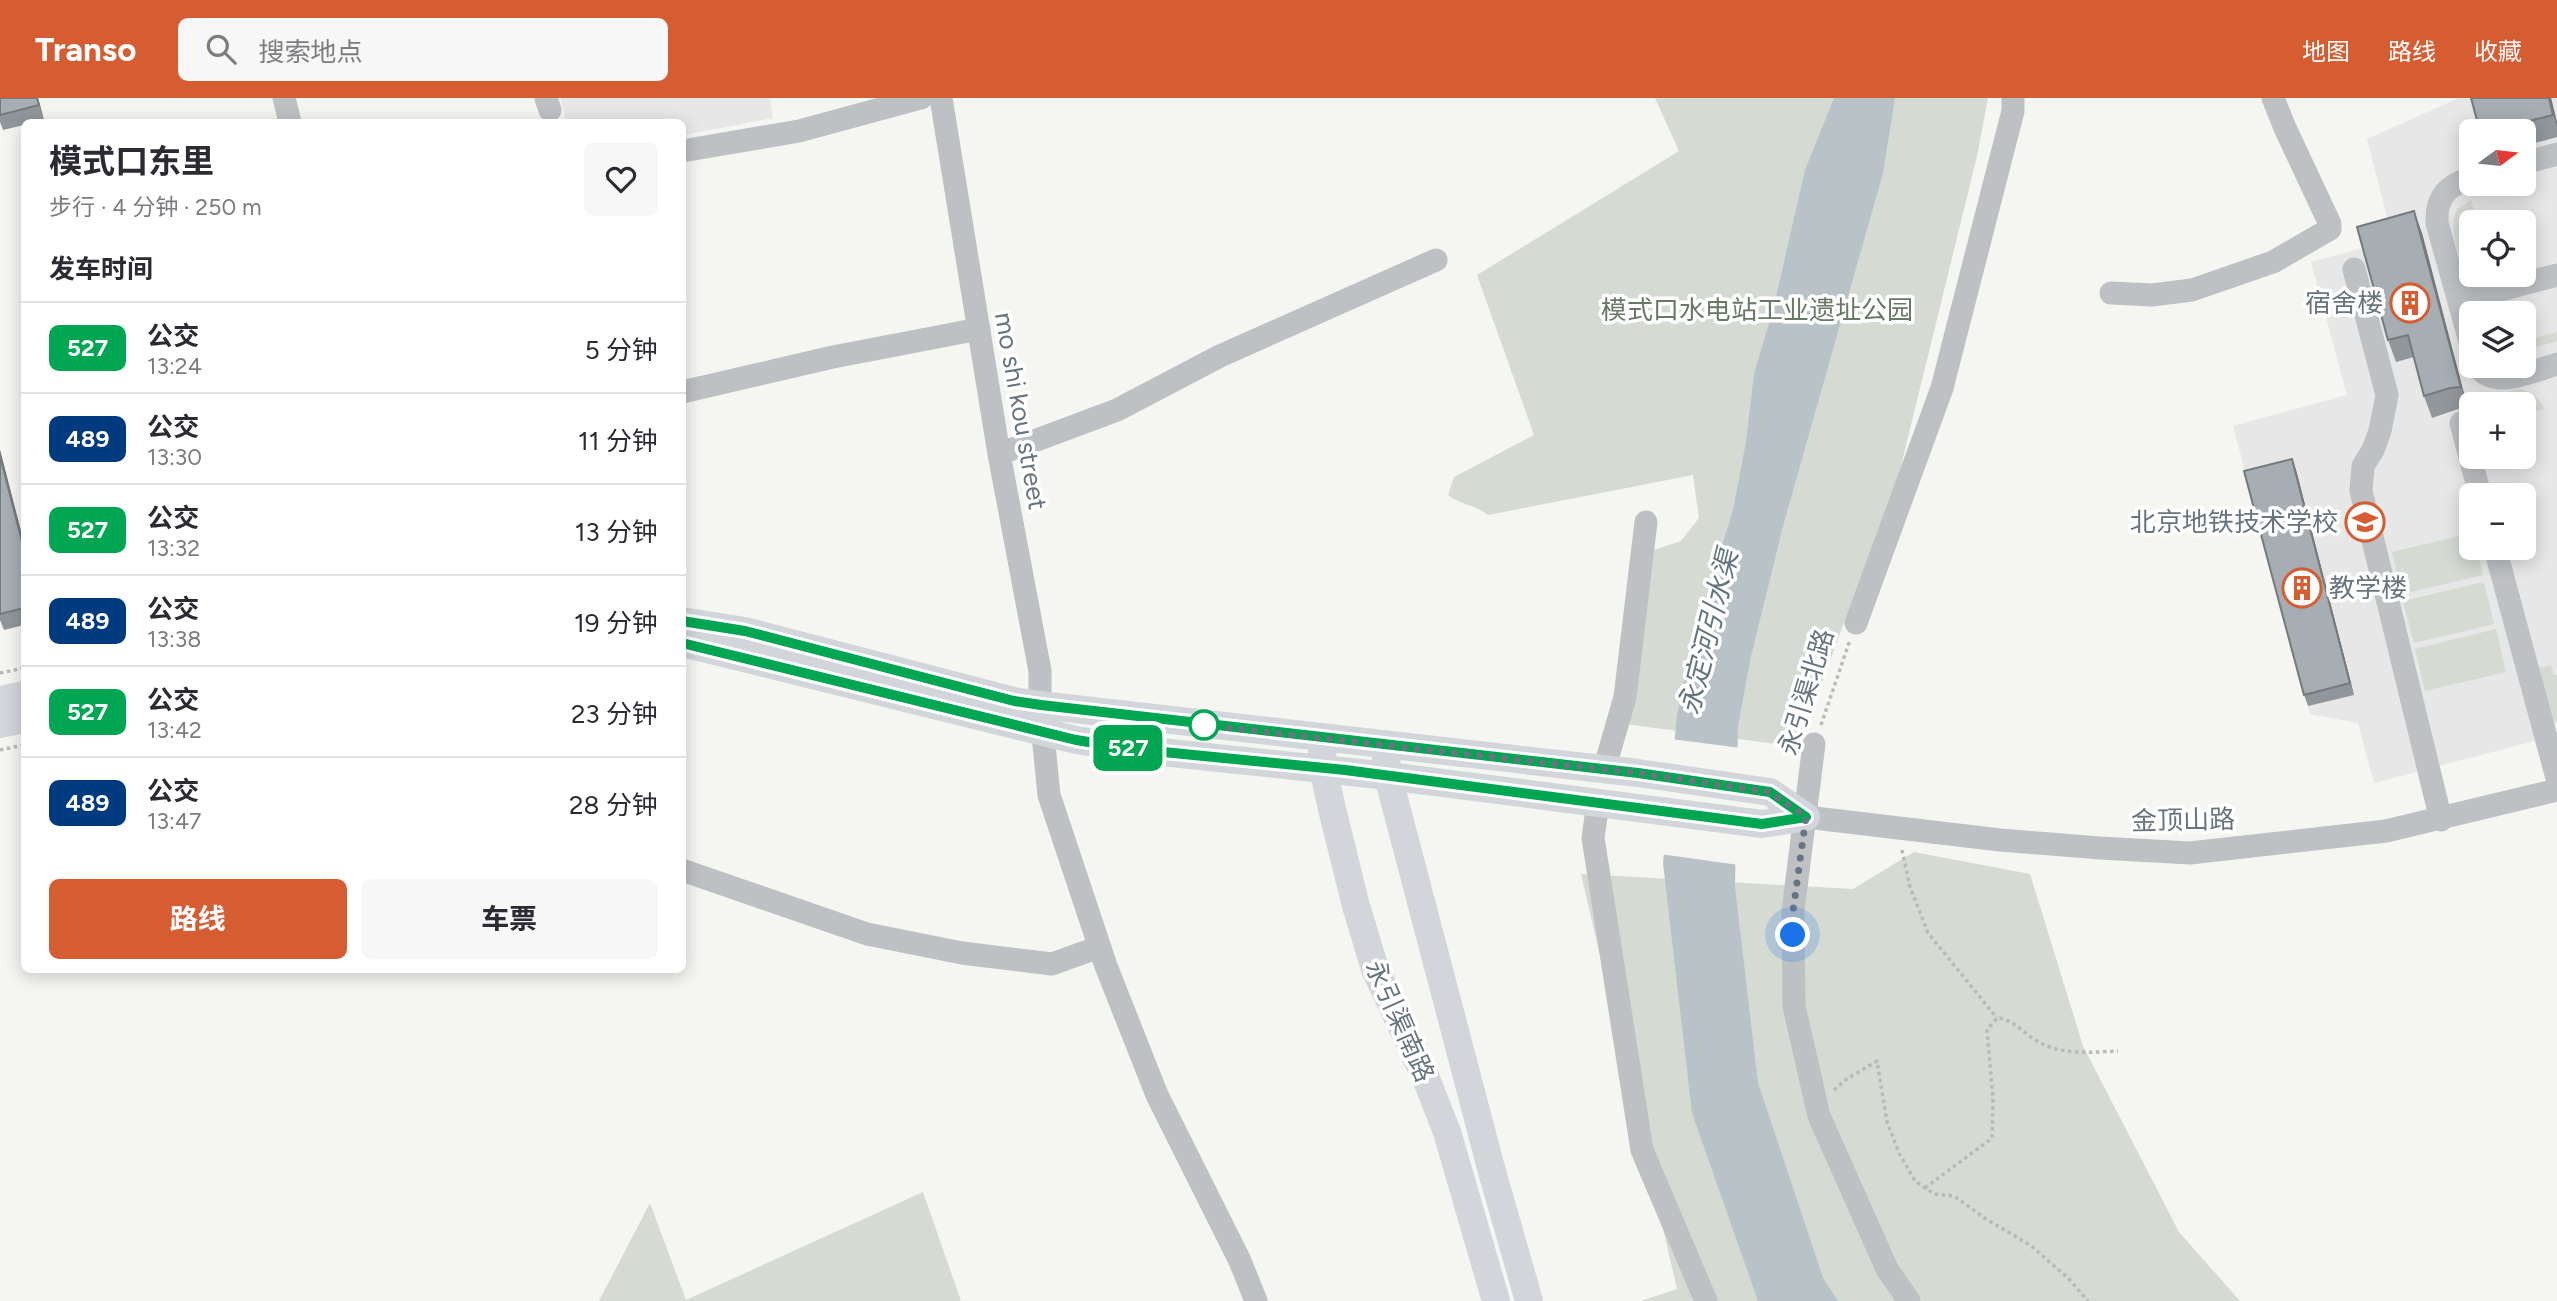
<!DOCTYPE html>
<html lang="zh">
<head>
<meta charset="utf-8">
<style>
  :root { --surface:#fff; --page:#f7f7f7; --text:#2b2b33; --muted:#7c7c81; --line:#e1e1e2; --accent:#d65d32 }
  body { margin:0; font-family:Figtree,"Noto Sans SC",sans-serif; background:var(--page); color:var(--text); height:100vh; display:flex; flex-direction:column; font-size:26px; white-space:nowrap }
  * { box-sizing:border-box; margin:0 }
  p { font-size:23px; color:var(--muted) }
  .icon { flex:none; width:38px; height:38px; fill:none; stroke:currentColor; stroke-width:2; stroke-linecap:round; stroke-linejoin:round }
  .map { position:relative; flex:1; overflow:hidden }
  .details { position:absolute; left:21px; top:21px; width:665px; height:854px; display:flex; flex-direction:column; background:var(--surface); border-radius:10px; box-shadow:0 4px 18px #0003 }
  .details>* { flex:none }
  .badge { padding:0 14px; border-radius:10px; font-size:24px; line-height:46px }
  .needle { width:46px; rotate:75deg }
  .tools { position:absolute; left:2459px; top:21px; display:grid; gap:14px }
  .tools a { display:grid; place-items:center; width:77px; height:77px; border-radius:10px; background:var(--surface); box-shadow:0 4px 18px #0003; font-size:35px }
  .you { position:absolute; width:35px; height:35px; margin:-18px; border:5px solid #fff; border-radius:50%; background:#1a73e8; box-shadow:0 0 0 10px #1a73e833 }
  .map>.badge { position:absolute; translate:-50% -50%; box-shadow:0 0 0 4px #fff }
  h2 { padding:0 28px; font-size:26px; line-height:63px }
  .round { display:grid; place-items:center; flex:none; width:74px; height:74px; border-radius:10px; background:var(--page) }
  .summary { display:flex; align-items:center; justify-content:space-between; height:119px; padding:0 28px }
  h1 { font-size:33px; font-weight:700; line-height:52px }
  .primary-button { display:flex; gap:14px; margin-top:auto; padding:14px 28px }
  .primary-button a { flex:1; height:80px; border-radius:10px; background:var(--accent); color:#fff; font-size:28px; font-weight:700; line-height:80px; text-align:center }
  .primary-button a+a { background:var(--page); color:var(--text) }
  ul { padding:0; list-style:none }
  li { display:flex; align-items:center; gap:21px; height:91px; padding:0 28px; border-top:2px solid var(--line) }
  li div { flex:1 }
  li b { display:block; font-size:26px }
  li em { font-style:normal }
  li .badge { min-width:77px; font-weight:700; text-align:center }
  header { display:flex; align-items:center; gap:42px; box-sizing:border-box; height:98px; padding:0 35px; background:var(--accent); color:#fff }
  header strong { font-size:33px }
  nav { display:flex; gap:38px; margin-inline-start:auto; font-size:24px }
  .search { width:490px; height:63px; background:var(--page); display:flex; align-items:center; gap:18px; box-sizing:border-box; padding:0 24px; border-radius:10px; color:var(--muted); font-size:26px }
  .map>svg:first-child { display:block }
  .built { fill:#e6e7e6; fill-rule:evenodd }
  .green { fill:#d5dad2 }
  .water { fill:#b8c2c7 }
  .pier { fill:#f5f5f2 }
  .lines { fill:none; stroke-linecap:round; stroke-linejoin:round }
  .path { stroke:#b7babc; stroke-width:3.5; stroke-dasharray:3.5 3.5; stroke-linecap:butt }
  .minor { stroke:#bdc1c4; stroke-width:23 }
  .major { stroke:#d2d6da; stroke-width:28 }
  .wall { fill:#90969a }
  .shaded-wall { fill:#757a7d }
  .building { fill:#a7aeb3; stroke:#757a7d; stroke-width:2 }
  .line-casing { stroke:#fff; stroke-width:16 }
  .line { stroke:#00a651; stroke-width:10 }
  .walk { stroke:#677581; stroke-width:7; stroke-dasharray:0 12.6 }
  .stop-dot { fill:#fff; stroke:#00a651; stroke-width:3.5 }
  .labels { text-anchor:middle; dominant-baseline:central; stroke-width:7; stroke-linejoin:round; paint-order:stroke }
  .poi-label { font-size:26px; fill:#677581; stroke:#fff; text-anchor:end }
  .park-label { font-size:26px; fill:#687965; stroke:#fff }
  .street-label { font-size:26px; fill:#677581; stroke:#fff }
  .water-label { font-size:28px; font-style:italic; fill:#63767e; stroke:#fff }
</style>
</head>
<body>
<header>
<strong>Transo</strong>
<div class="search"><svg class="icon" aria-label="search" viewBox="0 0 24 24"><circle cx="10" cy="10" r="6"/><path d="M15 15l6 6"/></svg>搜索地点</div>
<nav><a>地图</a><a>路线</a><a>收藏</a></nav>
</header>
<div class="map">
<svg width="2557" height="1203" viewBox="0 0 2557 1203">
  <rect width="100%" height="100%" fill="#f5f5f2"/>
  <path class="built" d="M561,0H770L773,20L683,37L682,24H672L670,20L651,24H566Z
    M2459,0H2557V625L2539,630L2542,641L2374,685L2358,625L2310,616L2233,328L2347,297L2311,164L2393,142L2367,41ZM2471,33H2524V86H2471ZM2471,124H2524V177H2471ZM2471,215H2524V268H2471ZM2471,306H2524V359H2471ZM2471,397H2524V450H2471Z"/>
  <path class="green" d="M1655,0H1988L1977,58L1899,376L1798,649L1625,626L1654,452L1681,443L1699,420L1693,377L1488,417C1476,407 1461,407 1448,397L1454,379L1534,337L1477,177L1679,53Z
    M2471,102L2477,124H2471V171C2455,159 2449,129 2457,111Z
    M2557,234V243L2524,252V243Z
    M2520,291C2532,294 2539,300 2544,311L2524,316V306H2485L2496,297Z
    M2471,435V450H2477L2483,477L2402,496L2392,454Z
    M2484,484L2494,526L2414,545L2403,503Z
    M2496,531L2506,574L2425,593L2415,551Z
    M2551,567L2554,577H2557V624L2552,623L2535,571Z
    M1914,754L2030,776L2083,948L2179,1134L2240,1203H1641L1677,1191L1581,776L1853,791Z
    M923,1094L961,1203H599L650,1105L686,1202Z"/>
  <path class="water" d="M1834,0H1895L1883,75L1783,428L1751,558L1738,628L1735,789L1758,985L1823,1180L1838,1203H1758L1692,1015L1663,765L1677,617L1694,540L1733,412L1746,344L1754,276L1773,212L1805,72Z"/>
  <path class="pier" d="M1671,641L1741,650L1739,767L1660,756Z"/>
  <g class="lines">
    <path class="path" d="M0,575L24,570
      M1821,627L1850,542
      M0,652L24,647
      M1902,752L1910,789L1928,835L1997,920
      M1834,992L1848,980L1877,963L1887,1024L1899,1055L1915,1083L1934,1096L1954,1098L1986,1121L2030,1147L2068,1180L2088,1203
      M1925,1090L1992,1040L1993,1001L1987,932L1997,920C2017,922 2025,939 2045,947C2066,957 2095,954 2118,953"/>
    <path class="minor" d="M284,0L290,24
      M546,0L550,12
      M941,0L999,356L1040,573V607L1049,697L1106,868L1157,997L1240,1163L1256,1203
      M682,53L799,33L921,0
      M2524,65L2557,56
      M2471,80C2447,87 2436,99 2437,125L2471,247
      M2354,171L2387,297L2380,333L2373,352L2363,368L2361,393L2441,722
      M2111,195L2152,197L2192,192L2273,164L2330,131V126L2285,30L2273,0
      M2459,203L2557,177
      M2478,268C2494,293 2536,272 2557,266
      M682,294L833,259L979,231
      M2461,325L2480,397
      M999,356L1117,312L1220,258L1436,162
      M2495,450L2557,680
      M1856,525L1942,290L2013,13V0
      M1814,646L1793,813L1794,908L1819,1018L1887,1171L1909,1203
      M1604,672L1625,599L1646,424
      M1598,705L1593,740L1642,1052L1706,1203
      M1806,719L2000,742L2100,750L2190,755L2386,733L2557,692
      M682,772L867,836L962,855L1052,866L1099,849"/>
    <path class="major" d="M682,523L745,533L1014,603L1040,607L1638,675L1770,694L1806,719
      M682,545L1076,642L1133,651L1388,678L1762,726L1806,719
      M0,602L24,597
      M0,626L24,621
      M1322,652L1323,670L1332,711L1356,808L1375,871L1425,978L1447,1034L1496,1203
      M1386,661L1388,678L1491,1070L1529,1203"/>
  </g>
  <path class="wall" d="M0,0H38L44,22L34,24H24V27L3,32L0,24Z
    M2471,0H2551L2557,24V39L2524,48V33H2480Z
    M2422,135L2468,311H2458L2432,320L2424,298L2414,259L2396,264L2388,242Z
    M0,352L24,445V527L4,532L0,522Z
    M2292,361L2296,372L2354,597L2308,608L2304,597Z"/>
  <path class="shaded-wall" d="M37,0H38L44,22L39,7Z
    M2549,0H2551L2557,24V28Z
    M2414,113L2422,135L2468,311L2461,289Z
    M0,352L24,445V451L0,358Z
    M2292,361L2296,372L2354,597L2350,585Z"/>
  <path class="building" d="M0,0H37L39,7L0,17Z
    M2471,0H2549L2553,17L2489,33H2480Z
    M2414,113L2461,289L2450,290L2424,298L2408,237L2388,242L2357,129Z
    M0,358L24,451V510L0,516Z
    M2292,361L2350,585L2304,597L2244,373Z"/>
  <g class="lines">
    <g class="line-casing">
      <path id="line" d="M682,523L745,533L1014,603L1041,607L1638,675L1770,694L1806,719L1762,726L1345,672L1133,651L1076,642L682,545"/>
    </g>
    <use href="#line" class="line"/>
    <path class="walk" d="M1204,627L1638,675L1770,694L1806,719L1793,813V837"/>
  </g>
  <defs>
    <g id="building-ring" transform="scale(2.0125)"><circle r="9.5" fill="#fff" stroke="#d65d32" stroke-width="1.5"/><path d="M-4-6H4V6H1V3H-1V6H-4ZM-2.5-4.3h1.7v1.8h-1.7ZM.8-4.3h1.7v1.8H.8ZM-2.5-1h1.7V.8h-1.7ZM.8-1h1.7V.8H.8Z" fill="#d65d32"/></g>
    <g id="school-ring" transform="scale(2.0125)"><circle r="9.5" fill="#fff" stroke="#d65d32" stroke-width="1.5"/><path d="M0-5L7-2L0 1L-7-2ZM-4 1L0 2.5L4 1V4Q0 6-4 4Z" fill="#d65d32"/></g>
  </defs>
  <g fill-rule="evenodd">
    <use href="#building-ring" x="2410" y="205"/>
    <use href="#school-ring" x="2365" y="424"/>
    <use href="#building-ring" x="2302" y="490"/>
  </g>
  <circle class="stop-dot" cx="1204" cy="627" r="14"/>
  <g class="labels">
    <g class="poi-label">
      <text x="2383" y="205">宿舍楼</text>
      <text x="2338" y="424">北京地铁技术学校</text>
      <text x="2329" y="490" text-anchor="start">教学楼</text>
    </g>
    <g class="park-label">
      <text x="1757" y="212">模式口水电站工业遗址公园</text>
    </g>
    <g class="street-label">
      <text transform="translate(1021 313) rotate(80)">mo shi kou street</text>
      <text transform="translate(1806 594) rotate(-73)">永引渠北路</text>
      <text transform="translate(2183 722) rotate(-1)">金顶山路</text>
      <text transform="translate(1400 923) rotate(66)">永引渠南路</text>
    </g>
    <g class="water-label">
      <text transform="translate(1708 534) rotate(-76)">永定河引水渠</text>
    </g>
  </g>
</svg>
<div class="tools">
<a><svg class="needle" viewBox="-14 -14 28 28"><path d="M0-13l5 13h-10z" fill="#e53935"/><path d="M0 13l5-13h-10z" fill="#7c7c81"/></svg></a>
<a><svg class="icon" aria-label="locate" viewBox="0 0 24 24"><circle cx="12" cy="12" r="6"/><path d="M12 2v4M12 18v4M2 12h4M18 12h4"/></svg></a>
<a><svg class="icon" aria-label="layers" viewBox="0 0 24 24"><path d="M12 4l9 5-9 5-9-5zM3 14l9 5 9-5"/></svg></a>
<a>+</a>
<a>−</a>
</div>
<div class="you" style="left:1793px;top:837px"></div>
<b class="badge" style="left:1128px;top:650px;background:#00a651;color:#fff">527</b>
<section class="details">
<div class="summary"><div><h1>模式口东里</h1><p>步行 · 4 分钟 · 250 m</p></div><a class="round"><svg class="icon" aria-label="heart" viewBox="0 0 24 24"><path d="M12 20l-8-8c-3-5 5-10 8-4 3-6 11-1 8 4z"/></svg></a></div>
<h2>发车时间</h2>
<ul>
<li><span class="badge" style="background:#00a651;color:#fff">527</span><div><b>公交</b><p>13:24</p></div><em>5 分钟</em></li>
<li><span class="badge" style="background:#003b80;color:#fff">489</span><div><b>公交</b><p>13:30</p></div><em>11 分钟</em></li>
<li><span class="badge" style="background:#00a651;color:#fff">527</span><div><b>公交</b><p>13:32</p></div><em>13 分钟</em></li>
<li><span class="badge" style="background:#003b80;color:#fff">489</span><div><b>公交</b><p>13:38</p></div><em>19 分钟</em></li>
<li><span class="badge" style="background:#00a651;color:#fff">527</span><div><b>公交</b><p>13:42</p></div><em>23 分钟</em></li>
<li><span class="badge" style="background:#003b80;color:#fff">489</span><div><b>公交</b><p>13:47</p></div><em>28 分钟</em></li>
</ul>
<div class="primary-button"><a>路线</a><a>车票</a></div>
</section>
</div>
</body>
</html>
